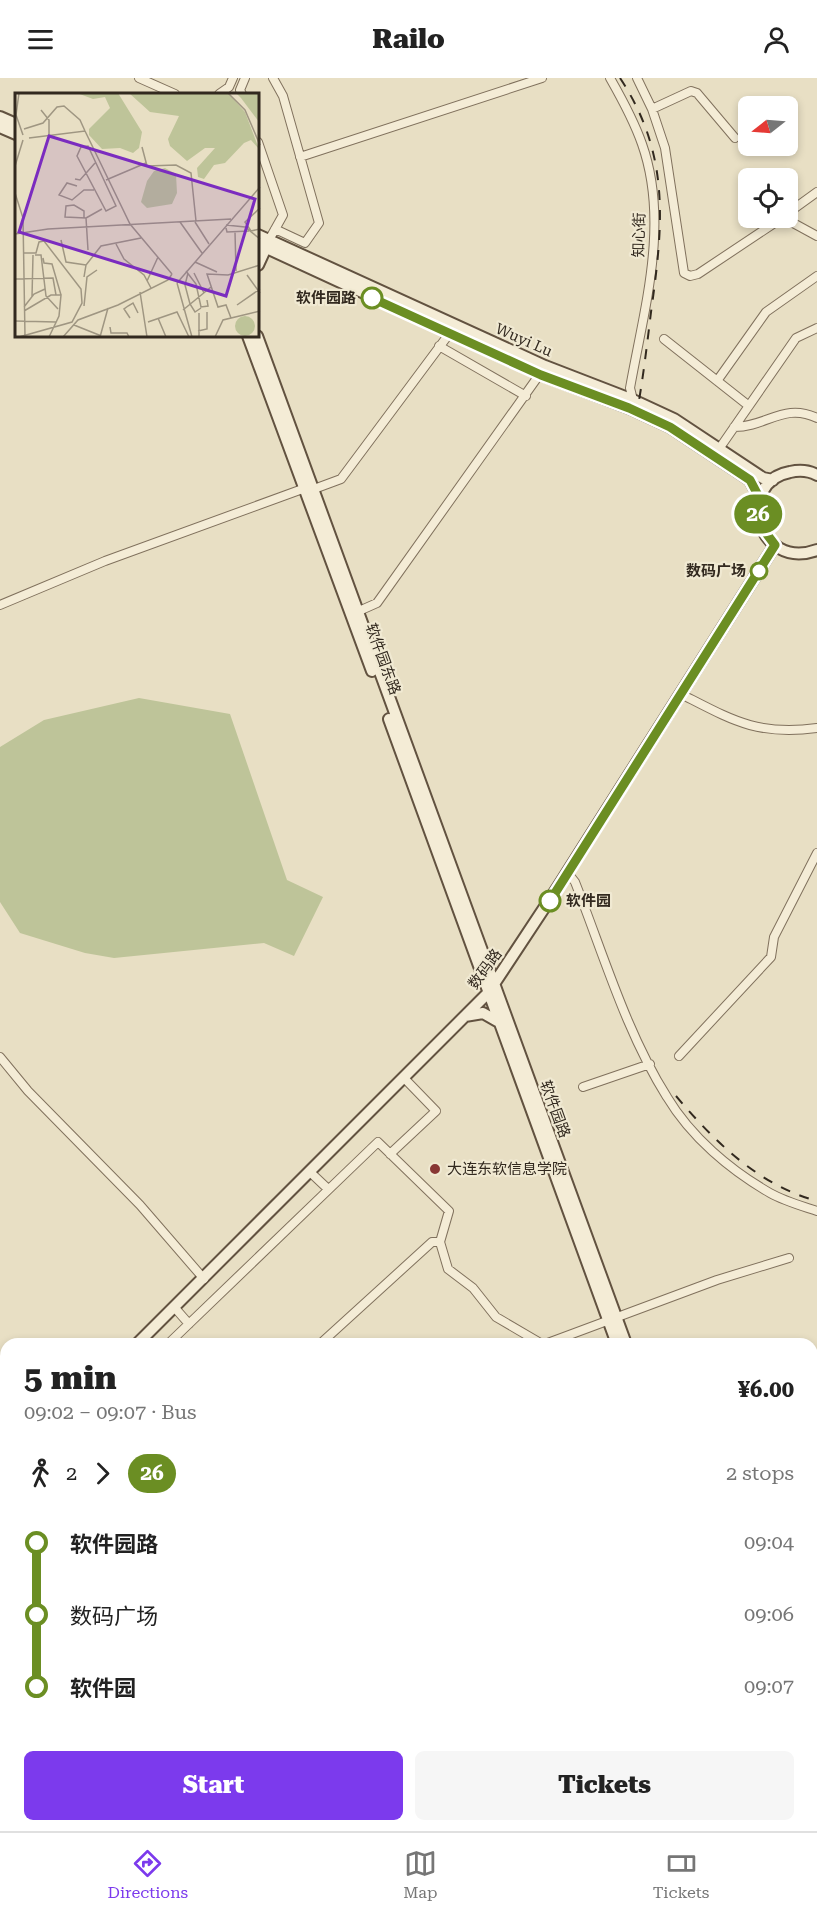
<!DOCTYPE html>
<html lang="en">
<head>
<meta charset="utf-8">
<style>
  :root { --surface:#fff; --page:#f6f6f6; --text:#222; --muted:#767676; --line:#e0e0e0; --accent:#7c3aed }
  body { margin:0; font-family:"Roboto Serif","Noto Sans SC",serif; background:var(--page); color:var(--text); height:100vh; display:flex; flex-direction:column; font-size:22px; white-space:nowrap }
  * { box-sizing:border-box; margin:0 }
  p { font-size:20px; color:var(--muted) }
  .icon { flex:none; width:33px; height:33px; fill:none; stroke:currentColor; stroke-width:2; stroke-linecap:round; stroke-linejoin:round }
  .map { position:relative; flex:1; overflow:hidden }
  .panel { position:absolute; left:0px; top:1260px; width:818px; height:494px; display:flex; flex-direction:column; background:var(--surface); border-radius:18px 18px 0 0; box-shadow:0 3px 9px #0003 }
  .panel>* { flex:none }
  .badge { padding:0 12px; border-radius:20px; font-size:21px; line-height:39px }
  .needle { width:39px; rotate:253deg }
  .buttons { position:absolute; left:738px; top:18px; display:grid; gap:12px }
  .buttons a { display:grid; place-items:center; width:60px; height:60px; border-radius:9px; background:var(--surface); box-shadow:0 3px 9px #0003; font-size:30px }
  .map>.badge { position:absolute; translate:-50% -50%; box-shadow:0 0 0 3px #fff }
  .legs { display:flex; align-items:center; gap:9px; height:66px; padding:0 24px; font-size:20px }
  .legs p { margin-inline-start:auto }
  .overview { display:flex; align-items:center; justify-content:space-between; height:102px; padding:0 24px }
  h1 { font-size:33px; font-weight:800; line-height:45px }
  .cta { display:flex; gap:12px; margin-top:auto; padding:12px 24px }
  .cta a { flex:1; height:69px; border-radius:9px; background:var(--accent); color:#fff; font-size:24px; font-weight:800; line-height:69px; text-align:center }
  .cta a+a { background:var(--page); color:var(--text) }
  ul { padding:0 24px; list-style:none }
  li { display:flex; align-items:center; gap:21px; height:72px; font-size:22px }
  li i { display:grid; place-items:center; width:9px; height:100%; margin:0 8px; background:currentColor }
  li i::after { content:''; width:15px; height:15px; margin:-8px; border:4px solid; border-radius:50%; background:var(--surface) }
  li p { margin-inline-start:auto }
  li:first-child i { background:linear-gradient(#0000 50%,currentColor 0) }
  li:last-child i { background:linear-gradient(currentColor 50%,#0000 0) }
  header { display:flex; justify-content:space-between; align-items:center; height:78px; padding:0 24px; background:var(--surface); font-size:27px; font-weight:800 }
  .tabs { display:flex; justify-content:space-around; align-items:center; height:84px; border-top:2px solid var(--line); background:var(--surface); font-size:16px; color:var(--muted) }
  .tabs a { display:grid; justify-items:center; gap:3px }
  .tabs .active { color:var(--accent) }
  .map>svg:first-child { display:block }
  .green { fill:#bec499 }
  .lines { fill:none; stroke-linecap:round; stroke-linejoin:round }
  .street-casing { stroke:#80715d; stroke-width:10 }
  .secondary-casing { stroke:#625240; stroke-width:14 }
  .street { stroke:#f4ecd6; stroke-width:8 }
  .secondary { stroke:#f4ecd6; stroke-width:10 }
  .rail { stroke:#32291f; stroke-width:2; stroke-dasharray:10 10; stroke-linecap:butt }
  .line-1-casing { stroke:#fff; stroke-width:14 }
  .line-1 { stroke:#6b8e23; stroke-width:9 }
  .stop-1-dot { fill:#fff; stroke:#6b8e23; stroke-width:3 }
  .poi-dot { fill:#883734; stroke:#f0e9d2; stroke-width:2 }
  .labels { text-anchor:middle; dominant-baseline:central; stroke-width:4.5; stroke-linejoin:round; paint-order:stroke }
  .street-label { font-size:15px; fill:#32291f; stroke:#f0e9d2 }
  .stop-label { font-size:15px; font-weight:bold; fill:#32291f; stroke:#f0e9d2; text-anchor:end }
  .poi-label { font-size:15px; fill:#32291f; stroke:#f0e9d2; text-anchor:start }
  .inset-road { fill:none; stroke:#9f9682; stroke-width:1.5 }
  .view { fill:#7b2cbf; fill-opacity:0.15; stroke:#7b2cbf; stroke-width:3 }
  .inset-edge { fill:none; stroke:#32291f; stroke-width:3 }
</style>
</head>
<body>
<header><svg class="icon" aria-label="menu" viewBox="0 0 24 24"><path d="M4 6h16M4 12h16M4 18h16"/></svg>Railo<svg class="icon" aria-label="person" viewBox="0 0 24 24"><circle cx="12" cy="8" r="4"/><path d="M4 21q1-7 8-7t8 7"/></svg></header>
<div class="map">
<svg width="817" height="1753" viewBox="0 0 817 1753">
  <rect width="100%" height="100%" fill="#e8dfc4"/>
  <path class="green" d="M139,620L230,636L287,802L323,819L294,878L264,865L114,880L85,875L20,855L0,824V669L44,642Z"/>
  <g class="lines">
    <g class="street-casing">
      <path id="street" d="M139,0L175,16
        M273,0L283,18L319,145L305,165L275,151
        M610,0C622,21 634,43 642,66C670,145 644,231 630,310L633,322
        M637,0L652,31L665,70L684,195L690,198L698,196L782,140
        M219,16L229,9L233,0
        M242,16L240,12L245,0
        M652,31L691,13L697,15L735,60
        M258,64L283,137L269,162
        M300,79L542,0
        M788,135L817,114
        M784,140L817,158
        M664,261L749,328
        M439,268L526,318
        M717,303L766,234L817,198
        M734,349C767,349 784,324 817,340
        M719,371L796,260L817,250
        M314,411L341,401L452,252
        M0,527L105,483L308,409
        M359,533L377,525L542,293
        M681,616C732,642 757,658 817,650
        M567,794L575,804C603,875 626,954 667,1019C691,1059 730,1092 770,1115C784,1123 802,1128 817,1133
        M679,978L771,879L774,859L817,775
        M0,979L28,1013L140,1127L204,1201
        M583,1009L650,986
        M390,1076L436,1033L404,1000
        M310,1094L328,1111
        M440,1164L448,1191L473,1210L496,1239L542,1266
        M175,1230L189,1246
        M168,1266L378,1064L449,1133L440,1164H432L320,1266
        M545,1266L717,1202L789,1180
        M812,1399L817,1396
        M0,1413L6,1408
        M0,1455L6,1466"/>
    </g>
    <g class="secondary-casing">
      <path id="secondary" d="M0,39L16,46
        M0,49L16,56
        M258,157L545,288L633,322L674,341L763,400L773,402
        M258,166L540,296L629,330L670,349L750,402L760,421
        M258,187L269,163
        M248,258L372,593
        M257,258L626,1266
        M817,397C808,392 799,392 790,394C735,404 757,494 817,472
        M389,641L617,1266
        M465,938L483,935L497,943
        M137,1266L488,915L558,809L775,467
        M0,1390L6,1385
        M812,1702L817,1713
        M812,1722L817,1733
        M723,1753L738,1748"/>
    </g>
    <use href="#street" class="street"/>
    <use href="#secondary" class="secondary"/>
    <path class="rail" d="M620,0C671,77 663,148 651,234C647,267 643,301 637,334
      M676,1018C714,1063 758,1107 817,1123"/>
  </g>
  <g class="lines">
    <g class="line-1-casing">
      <path id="line-1" d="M372,220L541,297L629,330L670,349L750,402L760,421V447L775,467L550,823"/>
    </g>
    <use href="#line-1" class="line-1"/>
  </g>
  <g class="stop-1-dot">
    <circle cx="372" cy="220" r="10"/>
    <circle cx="759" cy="493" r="8"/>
    <circle cx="550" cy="823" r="10"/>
  </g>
  <circle class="poi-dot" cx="435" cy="1091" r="6"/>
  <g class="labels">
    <g class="street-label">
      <text transform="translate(639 157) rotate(-89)">知心街</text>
      <text transform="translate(524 262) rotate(24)">Wuyi Lu</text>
      <text transform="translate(383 581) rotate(70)">软件园东路</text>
      <text transform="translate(485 891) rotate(-54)">数码路</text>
      <text transform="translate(555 1031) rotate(70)">软件园路</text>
    </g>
    <g class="stop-label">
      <text x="356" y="220">软件园路</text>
      <text x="746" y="493">数码广场</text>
      <text x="566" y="823" text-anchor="start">软件园</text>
    </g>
    <g class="poi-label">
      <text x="447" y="1091">大连东软信息学院</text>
    </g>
  </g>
  <g transform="translate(15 15)">
    <rect width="244" height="244" fill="#e8dfc4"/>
    <path d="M62,0H103L127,39L124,55L118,60L105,55L87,56L74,42V36L95,15L90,4L78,6ZM114,0H213L230,19L244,56L236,47L229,50L210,70L199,72L189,86L183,84L182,75L200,55H190L172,68L155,53L153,46L164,23L135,19ZM221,0H244V29L226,5ZM150,75L161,81L162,100L157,111L132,115L126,109L132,88L139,78ZM220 233a10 10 0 1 1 20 0a10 10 0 1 1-20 0Z" fill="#bec499"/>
    <path class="inset-road" d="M4,0L1,22L8,42M213,0L230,17L245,52M26,17L34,27V42M9,36L28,30L42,14L49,13L65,27L70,38M14,45L70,38L115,131L157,181M73,53L101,113L91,118L62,63L66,54ZM127,54L132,73L161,72L176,80L181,128M0,73L8,47M60,86L65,87L80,70M91,87L131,70M62,93L52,90L44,102L57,107L69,97H79M0,100L8,125L10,243M245,115L230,129L236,138L245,136M69,125V118L59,112L51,113L50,124L71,125M165,129L187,160M180,129L194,151M211,132L230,134L245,146M211,135L212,139L234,138M220,139L221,178M0,141L33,136L216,126M46,147L51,169L71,172M101,151L109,166L129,182L136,195M73,157L71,125L87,116M20,162H26L31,203L43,216M28,165L29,170L37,171L46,202M180,169L202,179M171,178L181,191L186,214L193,213L192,207M173,180L170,192L175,211L180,219L186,215M179,180L189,200M232,182L245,200M69,184L71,172L86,153L126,145M0,186L38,185L41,202M132,188L143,164M162,190L245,94M162,190L177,244M125,199L132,244M17,204L18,162M222,212L245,196M69,213L72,184L82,177M9,214L19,201L30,196M168,217L196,194M9,218L36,202H46L44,223L34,244M184,220V244M115,225L109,216L113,213L118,210L123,220M143,225L151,244M216,225L211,212L203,214L192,181L213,182L245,172M0,228L41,229M133,229L162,219L174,244M59,232L89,244M95,234L96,240H112L114,244M183,238L192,236V219M4,244L57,229L67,210L66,196L29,148L24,149L21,160H8M48,244L63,227L103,212L153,187L157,181M85,244L93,215M200,244L208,227L245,218"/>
    <path class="view" d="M34,43L240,106L211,203L4,139Z"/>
    <rect width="244" height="244" class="inset-edge"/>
  </g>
</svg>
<div class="buttons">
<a><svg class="needle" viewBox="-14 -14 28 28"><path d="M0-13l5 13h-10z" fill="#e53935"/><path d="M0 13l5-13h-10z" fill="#767676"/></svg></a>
<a><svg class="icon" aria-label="locate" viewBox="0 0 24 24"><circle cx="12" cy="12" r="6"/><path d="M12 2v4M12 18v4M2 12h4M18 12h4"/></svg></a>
</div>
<b class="badge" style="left:758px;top:436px;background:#6b8e23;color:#fff">26</b>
<section class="panel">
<div class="overview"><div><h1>5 min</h1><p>09:02 – 09:07 · Bus</p></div><b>¥6.00</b></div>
<div class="legs"><svg class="icon" aria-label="walk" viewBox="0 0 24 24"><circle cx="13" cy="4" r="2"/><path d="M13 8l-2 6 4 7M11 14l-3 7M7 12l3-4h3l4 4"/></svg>2<svg class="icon" aria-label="forward" viewBox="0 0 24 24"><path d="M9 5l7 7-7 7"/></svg><b class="badge" style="background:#6b8e23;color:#fff">26</b><p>2 stops</p></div>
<ul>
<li><i style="color:#6b8e23"></i><b>软件园路</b><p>09:04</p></li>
<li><i style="color:#6b8e23"></i><span>数码广场</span><p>09:06</p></li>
<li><i style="color:#6b8e23"></i><b>软件园</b><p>09:07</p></li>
</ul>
<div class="cta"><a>Start</a><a>Tickets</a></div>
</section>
</div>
<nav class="tabs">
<a class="active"><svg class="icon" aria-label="directions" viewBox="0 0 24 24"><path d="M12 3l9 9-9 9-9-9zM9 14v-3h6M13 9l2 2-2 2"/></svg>Directions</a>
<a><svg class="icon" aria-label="map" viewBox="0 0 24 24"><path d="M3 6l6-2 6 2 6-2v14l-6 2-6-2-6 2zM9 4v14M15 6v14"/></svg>Map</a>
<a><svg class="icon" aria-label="tickets" viewBox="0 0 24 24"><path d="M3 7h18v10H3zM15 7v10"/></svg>Tickets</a>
</nav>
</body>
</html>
